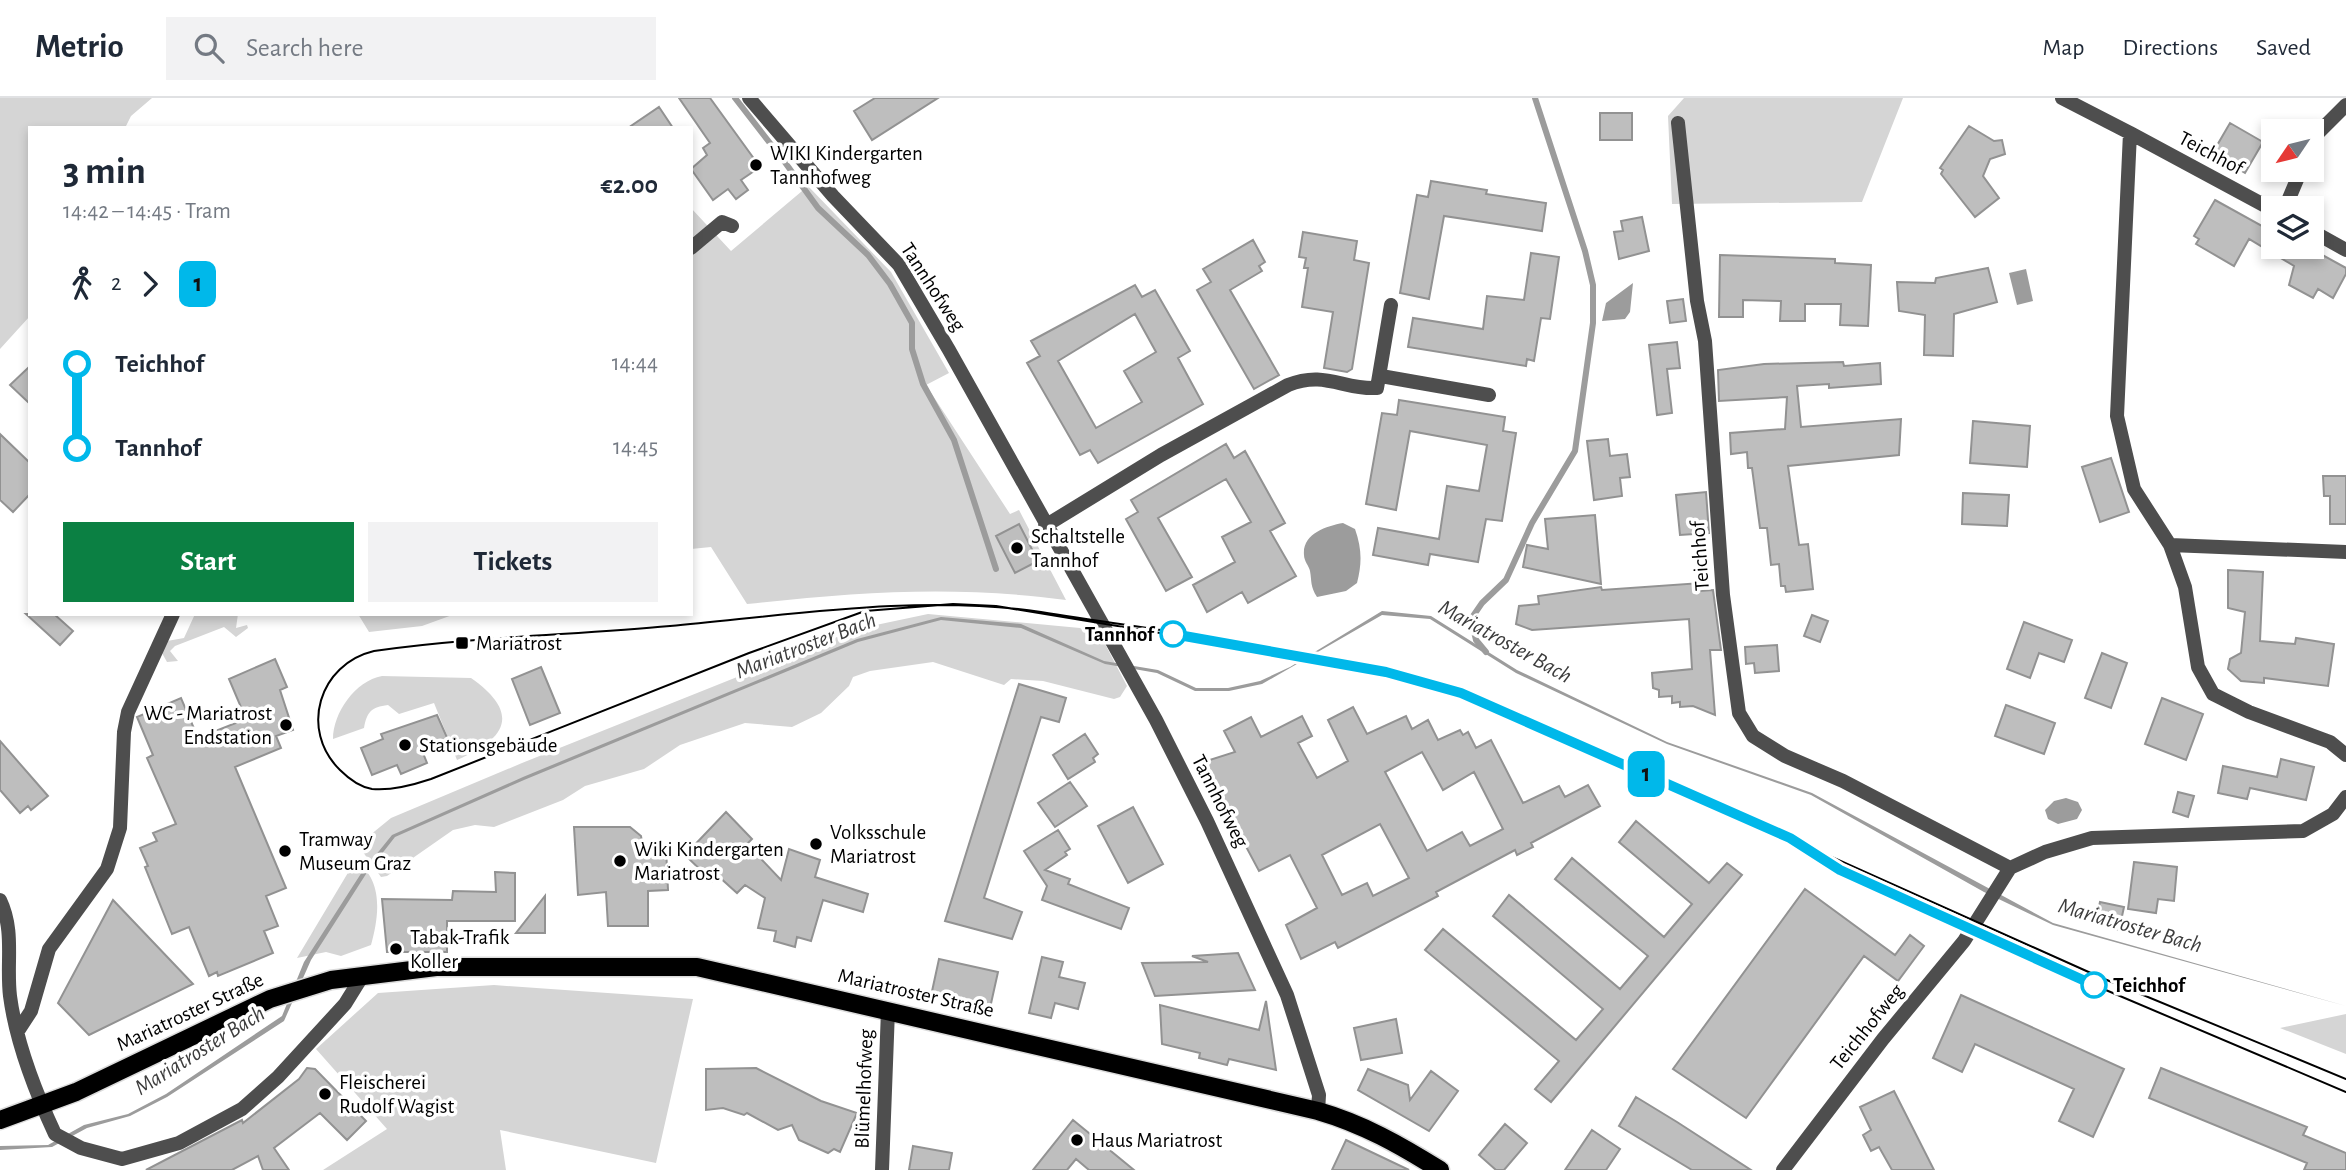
<!DOCTYPE html>
<html lang="en">
<head>
<meta charset="utf-8">
<style>
  :root { --surface:#fff; --page:#f2f2f3; --text:#1f2937; --muted:#747a83; --line:#e0e1e3; --accent:#0b8043 }
  body { margin:0; font-family:"Alegreya Sans",sans-serif; background:var(--page); color:var(--text); height:100vh; display:flex; flex-direction:column; font-size:26px; white-space:nowrap }
  * { box-sizing:border-box; margin:0 }
  p { font-size:23px; color:var(--muted) }
  .icon { flex:none; width:38px; height:38px; fill:none; stroke:currentColor; stroke-width:2; stroke-linecap:round; stroke-linejoin:round }
  .map { position:relative; flex:1; overflow:hidden }
  .panel { position:absolute; left:28px; top:28px; width:665px; height:490px; display:flex; flex-direction:column; background:var(--surface); border-radius:0px; box-shadow:0 4px 10px #0003 }
  .panel>* { flex:none }
  .badge { padding:0 14px; border-radius:10px; font-size:24px; line-height:46px }
  .needle { width:46px; rotate:235deg }
  .buttons { position:absolute; left:2261px; top:21px; display:grid; gap:14px }
  .buttons a { display:grid; place-items:center; width:63px; height:63px; border-radius:0px; background:var(--surface); box-shadow:0 4px 10px #0003; font-size:35px }
  .map>.badge { position:absolute; translate:-50% -50%; box-shadow:0 0 0 4px #fff }
  .legs { display:flex; align-items:center; gap:10px; height:77px; padding:0 35px; font-size:23px }
  .legs p { margin-inline-start:auto }
  .headline { display:flex; align-items:center; justify-content:space-between; height:119px; padding:0 35px }
  h1 { font-size:38px; font-weight:700; line-height:52px }
  .cta { display:flex; gap:14px; margin-top:auto; padding:14px 35px }
  .cta a { flex:1; height:80px; border-radius:0px; background:var(--accent); color:#fff; font-size:28px; font-weight:700; line-height:80px; text-align:center }
  .cta a+a { background:var(--page); color:var(--text) }
  ul { padding:0 35px; list-style:none }
  li { display:flex; align-items:center; gap:24px; height:84px; font-size:26px }
  li i { display:grid; place-items:center; width:10px; height:100%; margin:0 9px; background:currentColor }
  li i::after { content:''; width:18px; height:18px; margin:-9px; border:5px solid; border-radius:50%; background:var(--surface) }
  li p { margin-inline-start:auto }
  li:first-child i { background:linear-gradient(#0000 50%,currentColor 0) }
  li:last-child i { background:linear-gradient(currentColor 50%,#0000 0) }
  header { display:flex; align-items:center; gap:42px; box-sizing:border-box; height:98px; padding:0 35px; background:var(--surface); border-bottom:2px solid var(--line) }
  header strong { font-size:33px }
  nav { display:flex; gap:38px; margin-inline-start:auto; font-size:24px }
  .search { width:490px; height:63px; background:var(--page); display:flex; align-items:center; gap:18px; box-sizing:border-box; padding:0 24px; border-radius:0px; color:var(--muted); font-size:26px }
  .map>svg:first-child { display:block }
  .green { fill:#d5d5d5 }
  .water { fill:#9c9c9c }
  .lines { fill:none; stroke-linecap:round; stroke-linejoin:round }
  .stream { stroke:#9c9c9c; stroke-width:6 }
  .building { fill:#bebebe; stroke:#929292; stroke-width:2; fill-rule:evenodd }
  .primary-casing { stroke:#dbdbdb; stroke-width:21 }
  .minor { stroke:#4e4e4e; stroke-width:14 }
  .primary { stroke:#000; stroke-width:18 }
  .tram { stroke:#000; stroke-width:2 }
  .line-1-casing { stroke:#fff; stroke-width:16 }
  .line-1 { stroke:#00b8ea; stroke-width:10 }
  .poi-dot { fill:#000; stroke:#fff; stroke-width:2.5 }
  .stop-1-dot { fill:#fff; stroke:#00b8ea; stroke-width:3.5 }
  .labels { text-anchor:middle; dominant-baseline:central; stroke-width:7; stroke-linejoin:round; paint-order:stroke }
  .poi-label { font-size:21px; fill:#000; stroke:#fff; text-anchor:start }
  .street-label { font-size:21px; fill:#000; stroke:#fff }
  .stop-label { font-size:21px; font-weight:bold; fill:#000; stroke:#fff; text-anchor:end }
  .water-label { font-size:23px; font-style:italic; fill:#3d3d3d; stroke:#fff }
</style>
</head>
<body>
<header>
<strong>Metrio</strong>
<div class="search"><svg class="icon" aria-label="search" viewBox="0 0 24 24"><circle cx="10" cy="10" r="6"/><path d="M15 15l6 6"/></svg>Search here</div>
<nav><a>Map</a><a>Directions</a><a>Saved</a></nav>
</header>
<div class="map">
<svg width="2346" height="1072" viewBox="0 0 2346 1072">
  <rect width="100%" height="100%" fill="#fff"/>
  <path class="green" d="M0,0H152L131,18L125,30H30V218L0,251Z
    M1684,0H1903L1862,104L1672,106L1668,18Z
    M808,88L891,174L949,275L926,287L1010,416L1019,412L1066,502C952,487 860,494 747,506L711,449L691,451V110L731,153Z
    M195,516H238L236,530L247,527L248,530L236,539L224,529L175,548L170,553L178,563L167,564L162,555L167,543L184,540Z
    M358,516H455L422,528L369,534Z
    M928,516L1080,530L1105,546L1127,588L1120,599L1114,601L1043,583L1011,581L1004,587L933,564L870,573L853,579L849,588L821,615L792,629L745,625L680,647L644,671L585,688L563,702L494,729L475,727L453,732L387,778L381,779L360,750L364,742L391,720L522,665L857,531Z
    M382,578L471,580C521,615 507,641 457,662L434,605L399,616L388,607C371,609 367,614 364,630L333,641C333,615 355,583 382,578Z
    M355,763C384,781 379,819 371,847L341,858L326,854L297,860Z
    M494,887L693,901L656,1065L500,1032L506,1072H323L387,1031L316,951L378,895Z
    M2346,916V956L2280,930Z"/>
  <path class="water" d="M2026,171L2033,203L2017,207L2009,175Z
    M1633,185L1630,214L1625,221L1602,223L1606,205Z
    M1343,425L1355,431C1362,451 1362,465 1357,485L1346,493L1317,499C1310,488 1312,484 1310,473C1309,468 1304,463 1304,457C1302,436 1326,428 1343,425Z
    M1382,513L1431,518L1517,572L1667,644L1812,695L2053,825L2346,908L2053,827L1984,794L1811,697L1667,646L1516,575L1430,521L1382,517L1262,586L1229,593H1195L1157,575L1105,566L1021,530L941,522L858,544L524,682L395,739L366,776L311,862L284,923L167,999L130,1018L87,1030L52,1049L0,1052V1048L48,1047L84,1027L128,1016L166,996L282,918L304,864L362,774L392,737L523,679L857,541L941,519L1021,526L1104,563L1158,572L1196,590H1228L1260,583L1290,569Z
    M2066,700L2078,704L2082,712L2077,721L2058,726L2048,721L2045,712L2054,703Z"/>
  <g class="lines">
    <path class="stream" d="M735,0L780,58
      M784,63L818,110L868,157L890,186L912,225V251L923,286L954,342L996,471
      M1486,554L1476,542L1471,521L1482,505L1506,482L1532,425L1575,353L1593,225V187L1585,153L1535,0"/>
  </g>
  <path class="building" d="M679,0H710L760,69L741,82L748,92L736,101L728,91L713,102L691,71L707,57L703,50L710,45Z
    M875,0H938L872,42L854,13Z
    M659,9L673,30H628Z
    M1600,15H1632V42H1600Z
    M2230,25L2263,44L2245,75L2212,56Z
    M1969,28L1994,43L2002,42L2005,56L1990,61L1983,78L1999,100L1975,119L1941,76L1943,72L1940,70Z
    M1431,83L1487,92L1486,96L1546,105L1542,133L1444,118L1429,201L1400,195L1417,97L1428,99Z
    M2215,102L2273,134V149H2308L2346,170V176L2333,200L2318,191L2313,200L2289,187L2294,168L2249,141L2234,168L2196,146L2199,141L2194,138Z
    M1642,119L1649,153L1619,161L1614,134L1623,133L1621,123Z
    M1303,134L1357,143L1354,162L1369,165L1352,271L1347,274L1324,270L1333,214L1302,209L1308,170H1304L1306,160L1299,159Z
    M1253,142L1265,164L1259,168L1262,173L1230,192L1279,277L1254,291L1197,192L1211,184L1203,171Z
    M1531,155L1559,159L1550,221L1541,220L1534,263L1527,261L1526,268L1408,249L1413,220L1483,231L1487,198L1524,202Z
    M1720,157L1835,161V165L1871,167L1868,228L1840,227L1841,206H1805V223H1780L1781,203L1743,202V219H1719Z
    M1988,170L1997,204L1954,216L1953,258L1924,257L1925,217L1899,213L1897,184L1935,185L1936,180Z
    M1135,187L1142,199L1155,192L1190,253L1178,260L1203,306L1098,365L1090,352L1080,357L1027,265L1040,258L1031,243ZM1135,216L1156,254L1124,273L1142,304L1096,330L1058,263Z
    M1683,201L1686,223L1670,225L1667,203Z
    M1677,244L1680,270L1667,271L1672,315L1657,317L1649,247Z
    M1843,264L1844,268L1880,265L1881,286L1829,290V286L1797,288L1801,329L1901,321L1899,357L1788,368L1799,447L1808,446L1813,491L1786,494L1785,488H1781L1779,466L1771,467L1767,430H1760L1752,370H1748L1747,354L1731,356L1730,335L1785,331L1787,299L1719,303L1718,272L1764,266Z
    M30,268V306L10,287Z
    M1399,302L1505,319L1503,333L1516,335L1502,423L1486,421L1478,464L1430,456L1428,467L1373,457L1378,430L1439,441L1447,388L1479,393L1487,347L1410,333L1396,412L1366,406L1382,315L1397,317Z
    M1973,323L2030,328L2027,369L1970,365Z
    M0,336L30,365V396L13,414L0,402Z
    M1608,341L1610,358L1627,356L1630,379L1620,380L1622,398L1594,402L1587,343Z
    M1226,346L1234,360L1245,353L1285,425L1270,433L1296,478L1248,505L1242,494L1207,514L1193,487L1235,464L1222,439L1251,424L1226,381L1158,420L1192,479L1166,493L1126,421L1138,414L1131,402Z
    M2111,360L2129,414L2100,424L2082,369Z
    M2323,378H2346V426H2330V398H2324Z
    M1706,394L1709,435L1680,437L1676,397Z
    M1963,395L2009,397L2007,428L1962,426Z
    M1595,417L1601,486L1523,469L1527,447L1548,451L1545,421Z
    M1019,426L1038,463L1015,475L996,438Z
    M2228,472L2263,474L2260,543L2295,546L2296,540L2334,546L2328,588L2264,580V585L2241,583L2228,571L2230,561L2241,555L2245,514L2228,510Z
    M1701,485V493L1713,492L1721,552H1710L1715,617L1693,608L1680,609V604L1672,605V598L1659,599V592L1653,590L1652,575L1692,571L1689,521L1532,532L1516,526L1519,508L1539,506L1538,498L1601,489L1602,492Z
    M26,516H54L73,533L60,547Z
    M1812,517L1828,523L1820,544L1804,538Z
    M2024,524L2072,542L2064,564L2039,555L2030,580L2007,571Z
    M1777,547L1779,573L1755,575L1754,565L1746,566L1745,549Z
    M2102,555L2127,565L2111,610L2085,600Z
    M275,561L287,589L280,592L293,632L276,638L281,650L235,669L286,790L266,798L278,828L264,833L273,855L218,878L217,874L209,878L189,829L172,836L145,769L148,768L140,750L157,743L153,735L176,726L147,660L153,657L137,619L181,600L198,640L246,621L229,581Z
    M541,569L560,615L530,627L512,581Z
    M1019,586L1066,600L1059,624L1041,619L984,800L1022,814L1012,841L945,823Z
    M2162,600L2203,616L2186,662L2145,646Z
    M2006,607L2055,625L2044,656L1995,638Z
    M1353,609L1367,636L1406,618L1412,631L1428,622L1438,642L1460,632L1463,637L1468,634L1476,650L1491,642L1523,705L1559,688L1565,699L1588,687L1600,708L1531,745L1533,749L1517,757L1515,752L1436,794L1438,798L1338,850L1335,844L1301,861L1286,827L1317,810L1290,757L1259,773L1226,711L1219,714L1194,667L1235,654L1224,633L1251,619L1261,639L1302,618L1312,638L1298,645L1317,680L1348,663L1328,622ZM1422,654L1443,692L1474,674L1503,731L1470,748L1462,734L1427,753L1385,674ZM1380,726L1409,780L1373,798L1367,785L1342,797L1322,757Z
    M437,617L449,644L423,655L427,665L401,676L397,667L372,677L361,650L383,641L381,636Z
    M1085,636L1098,656L1093,660L1095,664L1068,681L1053,657Z
    M0,643L48,698L31,712L28,708L20,715L0,692Z
    M2281,661L2314,669L2306,702L2250,690L2247,701L2218,695L2223,668L2277,679Z
    M1070,684L1087,708L1055,729L1038,705Z
    M2178,694L2194,698L2188,719L2173,714Z
    M1133,709L1163,766L1128,785L1098,728Z
    M726,714L752,741L747,746L781,782L789,751L820,762L815,779L868,796L863,814L823,802L811,843L797,839L795,849L774,843L776,833L758,830L765,800L745,787L737,795L717,777L712,783L685,757Z
    M1636,723L1709,785L1727,765L1742,777L1551,1004L1535,991L1559,963L1425,852L1443,831L1576,942L1603,911L1493,818L1509,797L1620,891L1648,858L1555,781L1572,760L1664,839L1692,806L1619,744Z
    M574,729H630L641,738L643,750L666,749L668,792L648,793V828H608L606,794L578,797Z
    M1058,732L1070,751L1065,754L1067,757L1045,772L1070,781L1068,786L1129,810L1121,831L1042,802L1047,788L1024,753Z
    M2134,764L2177,769L2174,803L2158,801L2156,815L2128,811Z
    M495,774L515,775V823H447V854H387L382,801L452,802L453,793L496,794Z
    M1805,791L1895,857L1910,837L1924,848L1898,883L1864,858L1746,1020L1673,971Z
    M545,798V835H516Z
    M113,802L193,886L89,937L58,905Z
    M2100,804L2124,809L2119,832L2095,826Z
    M1238,855L1255,892L1155,898L1142,865L1208,864L1192,858Z
    M1042,859L1063,864L1059,879L1085,885L1078,911L1055,905L1051,920L1029,915Z
    M939,861L998,874L990,910L931,898Z
    M1961,897L2124,971L2093,1039L2059,1023L2074,991L1975,946L1962,974L1933,960Z
    M1266,903L1276,972L1229,961L1227,967L1199,960L1200,955L1162,946L1160,907L1259,932Z
    M1396,921L1402,955L1361,962L1354,930Z
    M307,970L315,971L366,1023L347,1042L320,1015L274,1050L289,1072H263L258,1058L232,1072H146L242,1022L243,1025L299,981Z
    M756,970L821,1003L857,1015L840,1054L834,1051L828,1055L799,1042L792,1027L778,1032L747,1015L744,1017L723,1010L706,1012V971Z
    M2161,970L2307,1029L2303,1037L2346,1055V1072H2304L2307,1065L2149,1000Z
    M1368,971L1408,987L1410,1002L1431,973L1458,993L1429,1033L1358,992Z
    M1894,993L1934,1072H1892L1879,1049L1871,1053L1863,1037L1871,1032L1860,1009Z
    M1636,999L1677,1024L1751,1072H1692L1619,1028Z
    M1073,1022L1134,1072H1089L1076,1061L1067,1072H1033Z
    M1505,1026L1527,1045L1504,1072H1496L1479,1057Z
    M1592,1032L1620,1051L1606,1072H1565Z
    M1346,1042L1409,1072H1332Z
    M913,1048L952,1055L949,1072H909Z"/>
  <g class="lines">
    <g class="primary-casing">
      <path id="primary" d="M0,1022L76,994L270,901L331,882L436,869H697L1318,1013C1363,1026 1400,1047 1440,1072"/>
    </g>
    <path class="minor" d="M749,0L833,98L899,167L949,252L1156,622L1207,723L1287,897L1319,997L1318,1013
      M2062,0L2130,35
      M1678,25L1697,203L1705,243L1723,497L1739,615L1753,638L1785,658L1843,683L2010,770
      M2312,48L2317,36L2346,7
      M2285,110L2301,72
      M2273,112L2130,35L2117,318L2134,391L2170,447L2185,489L2198,569L2213,596L2249,614L2330,644L2346,657
      M2312,133L2346,152
      M691,150L722,124L732,128
      M1381,278L1489,297
      M1045,428L1161,357L1288,287C1325,272 1343,292 1377,290L1391,207
      M2170,447L2346,454
      M0,802C15,833 6,865 10,898C16,944 35,993 55,1036L81,1050L122,1061L179,1045L242,1011L278,979L345,906L363,877
      M18,933L31,913L49,851L107,771L120,730L124,634L128,614L173,516
      M882,1072L888,912
      M1783,1072L1883,941L1964,843L2010,770L2045,754L2092,740L2303,733L2333,716L2346,699"/>
    <use href="#primary" class="primary"/>
    <path class="tram" d="M2346,981L2102,880L1486,604C1349,554 1185,537 1041,514C921,496 790,517 670,528C572,537 472,539 374,553C319,566 299,632 340,672C348,680 360,689 372,691C392,693 413,687 431,681L749,555L865,513L953,506L996,508L1323,562L1407,578L1461,595L1790,740L1840,772L2094,887L2346,994"/>
  </g>
  <g class="lines">
    <g class="line-1-casing">
      <path id="line-1" d="M1173,536L1386,574L1461,595L1790,740L1840,772L2094,887"/>
    </g>
    <use href="#line-1" class="line-1"/>
  </g>
  <g class="poi-dot">
    <circle cx="756" cy="67" r="7"/>
    <circle cx="1017" cy="450" r="7"/>
    <rect x="455" y="538" width="14" height="14" rx="3.5"/>
    <circle cx="286" cy="627" r="7"/>
    <circle cx="405" cy="647" r="7"/>
    <circle cx="816" cy="746" r="7"/>
    <circle cx="285" cy="753" r="7"/>
    <circle cx="620" cy="763" r="7"/>
    <circle cx="396" cy="851" r="7"/>
    <circle cx="325" cy="996" r="7"/>
    <circle cx="1077" cy="1042" r="7"/>
  </g>
  <g class="stop-1-dot">
    <circle cx="1173" cy="536" r="12"/>
    <circle cx="2094" cy="887" r="12"/>
  </g>
  <g class="labels">
    <g class="poi-label">
      <text x="770" y="55">WIKI Kindergarten<tspan x="770" dy="24">Tannhofweg</tspan></text>
      <text x="1031" y="438">Schaltstelle<tspan x="1031" dy="24">Tannhof</tspan></text>
      <text x="476" y="545">Mariatrost</text>
      <text x="272" y="615" text-anchor="end">WC - Mariatrost<tspan x="272" dy="24">Endstation</tspan></text>
      <text x="419" y="647">Stationsgebäude</text>
      <text x="830" y="734">Volksschule<tspan x="830" dy="24">Mariatrost</tspan></text>
      <text x="299" y="741">Tramway<tspan x="299" dy="24">Museum Graz</tspan></text>
      <text x="634" y="751">Wiki Kindergarten<tspan x="634" dy="24">Mariatrost</tspan></text>
      <text x="410" y="839">Tabak-Trafik<tspan x="410" dy="24">Koller</tspan></text>
      <text x="339" y="984">Fleischerei<tspan x="339" dy="24">Rudolf Wagist</tspan></text>
      <text x="1091" y="1042">Haus Mariatrost</text>
    </g>
    <g class="street-label">
      <text transform="translate(2211 55) rotate(28)">Teichhof</text>
      <text transform="translate(933 189) rotate(57)">Tannhofweg</text>
      <text transform="translate(1700 458) rotate(-94)">Teichhof</text>
      <text transform="translate(1220 703) rotate(63)">Tannhofweg</text>
      <text transform="translate(916 895) rotate(13)">Mariatroster Straße</text>
      <text transform="translate(190 914) rotate(-25)">Mariatroster Straße</text>
      <text transform="translate(1867 929) rotate(-51)">Teichhofweg</text>
      <text transform="translate(864 991) rotate(-88)">Blümelhofweg</text>
    </g>
    <g class="stop-label">
      <text x="1154" y="536">Tannhof</text>
      <text x="2113" y="887" text-anchor="start">Teichhof</text>
    </g>
    <g class="water-label">
      <text transform="translate(1505 544) rotate(29)">Mariatroster Bach</text>
      <text transform="translate(806 548) rotate(-21)">Mariatroster Bach</text>
      <text transform="translate(2130 828) rotate(16)">Mariatroster Bach</text>
      <text transform="translate(200 953) rotate(-32)">Mariatroster Bach</text>
    </g>
  </g>
</svg>
<div class="buttons">
<a><svg class="needle" viewBox="-14 -14 28 28"><path d="M0-13l5 13h-10z" fill="#e53935"/><path d="M0 13l5-13h-10z" fill="#747a83"/></svg></a>
<a><svg class="icon" aria-label="layers" viewBox="0 0 24 24"><path d="M12 4l9 5-9 5-9-5zM3 14l9 5 9-5"/></svg></a>
</div>
<b class="badge" style="left:1646px;top:676px;background:#00b8ea;color:#111">1</b>
<section class="panel">
<div class="headline"><div><h1>3 min</h1><p>14:42 – 14:45 · Tram</p></div><b>€2.00</b></div>
<div class="legs"><svg class="icon" aria-label="walk" viewBox="0 0 24 24"><circle cx="13" cy="4" r="2"/><path d="M13 8l-2 6 4 7M11 14l-3 7M7 12l3-4h3l4 4"/></svg>2<svg class="icon" aria-label="forward" viewBox="0 0 24 24"><path d="M9 5l7 7-7 7"/></svg><b class="badge" style="background:#00b8ea;color:#111">1</b></div>
<ul>
<li><i style="color:#00b8ea"></i><b>Teichhof</b><p>14:44</p></li>
<li><i style="color:#00b8ea"></i><b>Tannhof</b><p>14:45</p></li>
</ul>
<div class="cta"><a>Start</a><a>Tickets</a></div>
</section>
</div>
</body>
</html>
